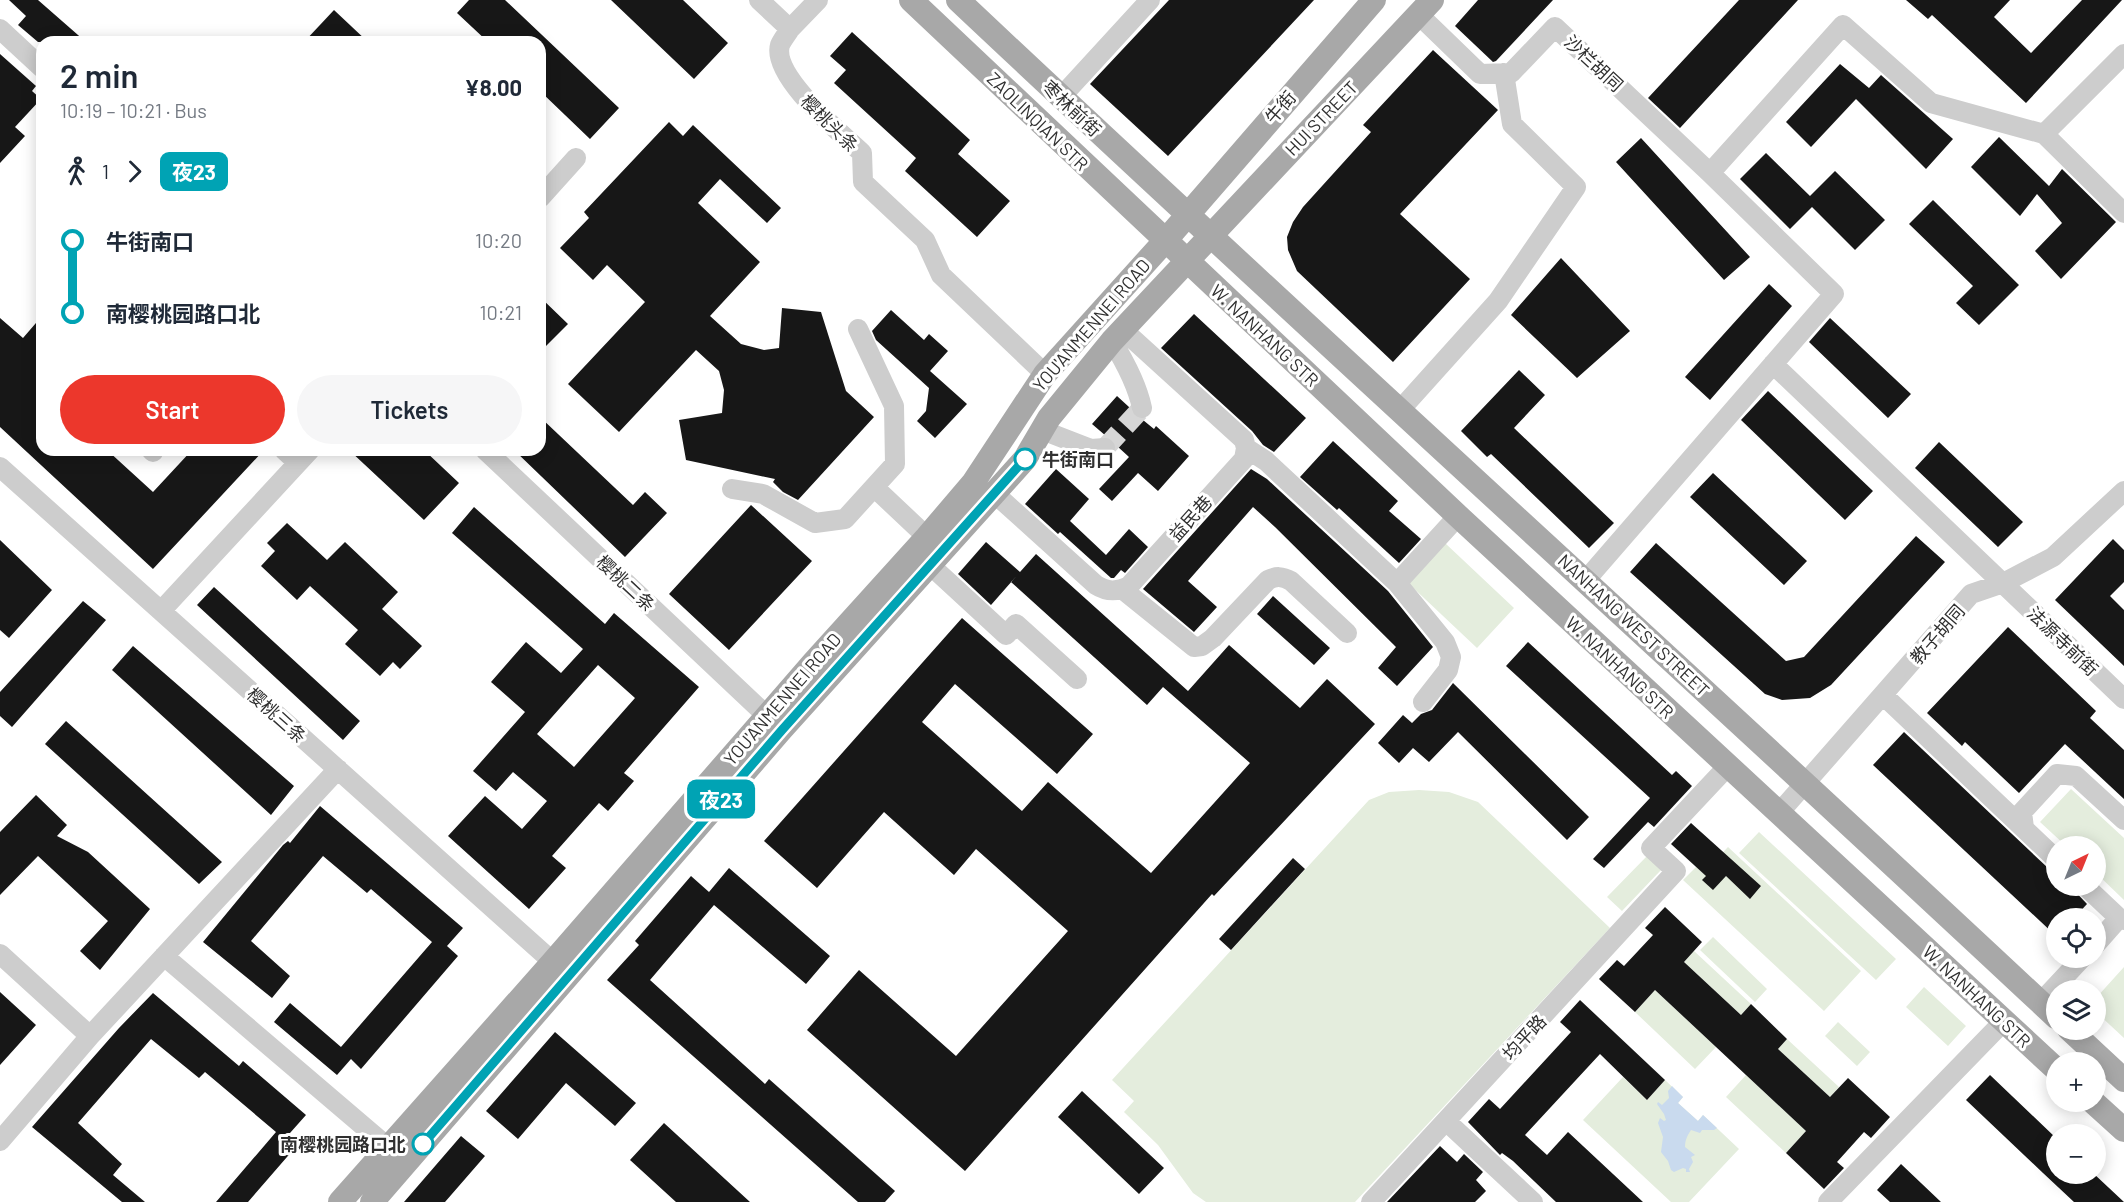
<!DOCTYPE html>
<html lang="en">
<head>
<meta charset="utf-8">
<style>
  :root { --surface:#fff; --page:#f6f6f7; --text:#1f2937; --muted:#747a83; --accent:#ec372c }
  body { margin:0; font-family:Barlow,"Noto Sans SC",sans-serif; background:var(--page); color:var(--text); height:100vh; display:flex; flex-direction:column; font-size:22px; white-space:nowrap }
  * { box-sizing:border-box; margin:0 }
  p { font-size:20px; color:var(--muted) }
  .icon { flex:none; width:33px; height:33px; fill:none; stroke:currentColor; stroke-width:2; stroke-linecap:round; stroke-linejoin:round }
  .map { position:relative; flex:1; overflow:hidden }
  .panel { position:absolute; left:36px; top:36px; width:510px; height:420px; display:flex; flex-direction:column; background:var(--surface); border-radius:18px; box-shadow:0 3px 15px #0003 }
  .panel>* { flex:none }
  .badge { padding:0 12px; border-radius:9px; font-size:21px; line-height:39px }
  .needle { width:39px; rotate:43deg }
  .fabs { position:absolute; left:2046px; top:836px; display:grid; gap:12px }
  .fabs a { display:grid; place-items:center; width:60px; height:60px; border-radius:50%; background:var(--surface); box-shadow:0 3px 15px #0003; font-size:30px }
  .map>.badge { position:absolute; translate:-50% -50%; box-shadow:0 0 0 3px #fff }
  .legs { display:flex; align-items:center; gap:9px; height:66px; padding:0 24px; font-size:20px }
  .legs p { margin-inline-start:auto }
  .headline { display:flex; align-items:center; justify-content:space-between; height:102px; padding:0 24px }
  h1 { font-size:33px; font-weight:600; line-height:45px }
  .button { display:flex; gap:12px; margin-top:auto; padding:12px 24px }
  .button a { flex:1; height:69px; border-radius:36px; background:var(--accent); color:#fff; font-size:24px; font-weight:600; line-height:69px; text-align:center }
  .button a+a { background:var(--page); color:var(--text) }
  ul { padding:0 24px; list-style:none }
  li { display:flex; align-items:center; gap:21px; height:72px; font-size:22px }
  li i { display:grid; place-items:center; width:9px; height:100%; margin:0 8px; background:currentColor }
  li i::after { content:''; width:15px; height:15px; margin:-8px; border:4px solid; border-radius:50%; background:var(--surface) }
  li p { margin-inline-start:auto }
  li:first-child i { background:linear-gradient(#0000 50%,currentColor 0) }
  li:last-child i { background:linear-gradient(currentColor 50%,#0000 0) }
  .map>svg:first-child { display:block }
  .green { fill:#e4eddd }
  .water { fill:#c9daee }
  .building { fill:#171717; fill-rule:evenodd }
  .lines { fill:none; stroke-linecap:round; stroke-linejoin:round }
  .minor-tunnel { stroke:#d6d6d6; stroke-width:20; stroke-dasharray:20 10; stroke-linecap:butt }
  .minor { stroke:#cdcdcd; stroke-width:20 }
  .major { stroke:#a8a8a8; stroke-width:24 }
  .line-1-casing { stroke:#fff; stroke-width:14 }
  .line-1 { stroke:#00a3b4; stroke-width:9 }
  .stop-1-dot { fill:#fff; stroke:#00a3b4; stroke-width:3 }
  .labels { text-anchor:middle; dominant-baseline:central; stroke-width:6; stroke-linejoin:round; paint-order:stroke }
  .street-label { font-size:18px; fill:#303030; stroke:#fff }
  .stop-label { font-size:18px; font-weight:bold; fill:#303030; stroke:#fff; text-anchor:start }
</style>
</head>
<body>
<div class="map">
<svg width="2124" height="1202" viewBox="0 0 2124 1202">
  <rect width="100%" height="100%" fill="#fff"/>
  <path class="green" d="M1445,543L1514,608L1477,648L1407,582Z
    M2071,789L2124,838V900L2096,873V846H2066L2040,822Z
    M1419,790L1449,792L1478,802L1610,928L1355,1202H1206L1193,1193L1158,1145L1124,1112L1134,1101L1112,1080L1369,800L1389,792Z
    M1759,832L1896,959L1876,980L1739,853Z
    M1728,847L1861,971L1824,1011L1683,880L1696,867L1703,873Z
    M1647,856L1661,870L1622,911L1607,897Z
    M1713,937L1767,989L1755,1002L1700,950Z
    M1694,951L1751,1004L1741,1015L1684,962Z
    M2124,967V1038L2096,1012V998Z
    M1924,987L1966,1026L1948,1046L1906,1007Z
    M1655,990L1716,1047L1695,1069L1635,1012Z
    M1838,1022L1870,1052L1857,1066L1825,1036Z
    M1787,1039L1839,1087L1830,1097L1778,1049Z
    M1746,1075L1806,1131L1786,1153L1726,1097Z
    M1623,1077L1647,1100L1665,1080L1683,1097L1678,1103L1698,1121L1703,1115L1739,1149L1689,1202H1671L1583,1120Z"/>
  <path class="water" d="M1672,1086L1683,1097L1678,1103L1698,1121L1703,1115L1717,1128L1714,1130H1702L1700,1133L1691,1130C1687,1136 1685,1140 1685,1147L1695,1155L1691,1157L1693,1162L1689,1169L1690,1172H1686V1169L1683,1168L1674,1172L1671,1170L1668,1161L1661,1152L1663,1137L1658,1123L1660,1118L1664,1121L1666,1120L1664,1114L1657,1104L1658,1102L1662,1105L1669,1098L1668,1091Z"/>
  <path class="building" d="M9,0H38L86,42H38L18,25L26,16Z
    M469,0H505L619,108L590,139L540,91V42H488L457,13Z
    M611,0H683L728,43L694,79Z
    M1169,0H1314L1168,156L1090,84Z
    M1478,0H1553L1496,61L1493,62L1455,26Z
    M1739,0H1798L1680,128L1648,98Z
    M1906,0H2010L1994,17L2031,53L2082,0H2122L2026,103L1932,15L1928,19Z
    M334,10L368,42H304Z
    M852,32L970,140L958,154L1010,201L977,237L905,171L916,158L834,83L846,70L830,56Z
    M1433,50L1498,110L1400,214L1470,279L1393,362L1297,271L1288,250L1287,237L1293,222L1303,207L1371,132L1363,125Z
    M0,54L36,86L32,91L41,99L15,127L25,136L0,163Z
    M1840,64L1869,88L1881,75L1953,139L1926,169L1856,99L1811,147L1786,122Z
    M669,122L683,136L693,125L781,208L767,223L720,179L698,203L760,262L710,316L741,344L764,350L779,348L782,308L821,312L846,391L874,417L798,500L783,492L773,482L775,479L686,460L679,420L722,413L724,390L719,371L696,350L619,432L568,384L645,302L607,265L593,280L560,248L589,218L584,212Z
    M1999,137L2049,186L2062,169L2116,222L2061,279L2035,251L2062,223L2037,194L2020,216L1971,167Z
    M1641,138L1750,257L1724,280L1616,162Z
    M1766,153L1810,196L1835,171L1885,220L1855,250L1812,207L1790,229L1740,179Z
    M1933,200L2019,285L1979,325L1956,303L1973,286L1909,224Z
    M1561,258L1630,331L1577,378L1511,315Z
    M1769,284L1792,306L1710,400L1685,377Z
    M540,297L568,324L540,352Z
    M891,310L924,340L929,334L948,351L930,371L967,404L935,438L917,421L926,411L929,388L876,340L872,331Z
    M1194,314L1306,418L1274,452L1263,445L1252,431L1161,348Z
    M42,316V450H107L153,492L192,450H264L153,569L0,427V318L23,338Z
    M1830,318L1911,394L1888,418L1809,342Z
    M1519,370L1545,395L1514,428L1614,523L1589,548L1491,454L1487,457L1461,431Z
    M1768,391L1873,491L1845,520L1741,420Z
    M1117,396L1129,407L1134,417L1143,420L1154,429L1156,426L1189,456L1158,491L1138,473L1112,501L1099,489L1129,457L1117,446L1115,441L1106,436L1092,424Z
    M540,417L633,505L645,492L667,513L625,557L514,450H540Z
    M1333,441L1398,501L1389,511L1421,539L1399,563L1339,508L1337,510L1300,477Z
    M1939,442L2023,522L1998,547L1915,468Z
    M349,450H424L459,483L424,520Z
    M1056,469L1089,499L1070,521L1106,555L1129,529L1148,547L1125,573L1121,570L1114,578H1111L1060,532L1058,534L1025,504Z
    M1251,469L1267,479L1388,591L1433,647L1397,686L1378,668L1396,647L1275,527L1253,507L1188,581L1217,607L1194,632L1143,589Z
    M1713,473L1807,561L1784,585L1690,497Z
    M751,505L812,561L729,650L669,594Z
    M474,507L605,624L614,613L699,687L624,773L634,781L608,811L599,803L552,856L566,868L529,909L448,836L485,796L522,829L547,801L513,772L496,791L473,771L525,712L491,682L526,642L561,673L583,649L452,533ZM598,665L635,698L574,767L537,734Z
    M287,523L327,560L345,542L398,592L382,609L422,646L400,669L393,662L380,676L345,644L358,630L310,586L297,600L261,566L275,551L267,543Z
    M1916,536L1945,562L1831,685L1810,698L1782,700L1765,694L1630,572L1656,543L1786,661L1804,657Z
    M2113,539L2124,550V582L2110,596L2124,610V666L2055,600Z
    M0,540L52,590L9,638L0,630Z
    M986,542L1020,572L991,605L958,574Z
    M1036,554L1188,691L1229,645L1300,708L1327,679L1375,724L1214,896L1212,894L965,1171L807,1030L859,970L956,1056L1068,931L976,849L954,875L884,812L817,888L764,841L962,618L1093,734L1057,774L955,684L922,722L1022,811L1048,782L1151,873L1250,763L1163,687L1147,705L1011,582Z
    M214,587L360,721L343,740L197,605Z
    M1273,596L1330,648L1314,665L1257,614Z
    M83,601L106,620L12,727L0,716V692Z
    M2008,627L2096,711L2090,718L2124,750V799L2065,744L2019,793L1965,742L1962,746L1927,713Z
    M1528,642L1672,775L1676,771L1692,786L1654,827L1648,822L1604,868L1593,859L1650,798L1506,666Z
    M133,646L294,786L271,815L112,670Z
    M1453,683L1589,817L1567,840L1458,732L1429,762L1413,748L1399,763L1378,743L1403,715L1412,723L1421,714L1432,710Z
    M66,721L222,862L199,884L45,744Z
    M1904,732L2048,868L2056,874V885H2069L2087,904L2074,918H2056V936L1873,765Z
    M36,795L67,825L57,836L88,852L150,909L100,970L80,951L108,921L38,856L0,895V832Z
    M320,806L463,928L447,946L458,956L361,1069L351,1059L337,1075L274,1022L290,1003L341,1047L432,942L371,889L367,893L323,856L251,941L290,976L272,998L203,942L283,845L288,841L290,843Z
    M1691,823L1761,886L1750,899L1726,876L1713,890L1702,880L1706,876L1671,844Z
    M1293,858L1305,869L1231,950L1219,939Z
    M729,868L830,956L806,984L714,905L650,980L765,1084L769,1079L895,1191L885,1202H858L607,980L639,945L635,941L691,876L709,892Z
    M1665,907L1702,942L1684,962L1741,1015L1751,1004L1787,1039L1778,1049L1830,1097L1848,1078L1890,1117L1871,1138L1864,1132L1837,1162L1844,1168L1824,1189L1786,1153L1806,1131L1746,1075L1655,990L1635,1012L1599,979L1617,960L1624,966L1653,935L1645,928Z
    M0,992L36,1025L0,1065Z
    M153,993L239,1066L243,1061L306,1115L290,1133L300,1142L248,1202H216L276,1132L205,1072L199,1078L151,1039L78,1123L122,1164L113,1175L145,1202H122L32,1127L119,1028Z
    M1580,1000L1665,1080L1647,1100L1600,1054L1525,1135L1547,1155L1568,1132L1643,1202H1556L1513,1161L1502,1153L1500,1155L1468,1122L1489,1099L1500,1109L1571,1032L1560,1022Z
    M555,1032L636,1103L615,1126L566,1083L518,1139L486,1111Z
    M1990,1075L2056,1138V1173H2093L2124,1202H2074L2043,1173L1966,1100Z
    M1082,1091L1164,1168L1139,1194L1058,1117Z
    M664,1123L750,1202H676L630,1160Z
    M461,1136L485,1156L445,1202H404Z
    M1440,1146L1457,1162L1464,1154L1483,1172L1476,1180L1486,1191L1475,1202H1387Z
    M1901,1164L1941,1202H1890L1877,1190Z"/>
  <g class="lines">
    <path class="minor-tunnel" d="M1105,448L1142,408"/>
    <path class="minor" d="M759,0L790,29C787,34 782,40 780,45C771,76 841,133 862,153L863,182L925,240L941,275L1045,374
      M1419,15L1480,74L1511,73L1555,27L1710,173L1834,294L1585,581
      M0,29L42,68
      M790,29L818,0
      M1061,97L1150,0
      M2044,134L2124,54
      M1710,173L1843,25L1931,103L2044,134L2124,213
      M540,198L576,158
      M1112,341C1125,362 1137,384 1142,408
      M1773,364L2124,699
      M1400,410L1498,301L1576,187L1512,124L1504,73
      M1042,430L1091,449L1105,448
      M1246,448L1266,461L1397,583L1445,642L1451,657L1448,670L1423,702
      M151,450L153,452L154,450
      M284,450L298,463
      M485,450L767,716
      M0,467L553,962
      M874,487L927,537
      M732,489L763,494L815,523L845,519L895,464L894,406L858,329
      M994,493L1096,585C1107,592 1117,592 1129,586L1244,459L1246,448L1244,440L1123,330
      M930,565L1006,635L1016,624L1077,679
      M1397,583L1458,516
      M1122,589L1194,647L1202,646L1213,638L1268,580C1276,576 1282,576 1291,581L1347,633
      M161,611L310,450
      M1883,695L2056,859
      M1779,813L1971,594L2003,583L2053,557L2124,491
      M2024,828L2022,812L2057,774L2076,776L2124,820
      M2084,885L2119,918L2124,920
      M2096,944L2119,918
      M0,954L90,1036
      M164,956L389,1148
      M2041,1002L2083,957
      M1446,1121L1533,1202
      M0,1141L90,1036L338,769
      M1371,1202L1676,871L1651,848L1728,766
      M1828,1202L2003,1022"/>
    <path class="major" d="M911,0L1458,516L2056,1069
      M958,0C1321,342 1692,676 2056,1017
      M2069,1029L2124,1080
      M2092,1101L2124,1130
      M340,1202L553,962L814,662L927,537L973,483L1045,374L1165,241L1374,0
      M372,1202L781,730L1025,459L1049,418L1112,341L1432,0"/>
  </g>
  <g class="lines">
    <g class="line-1-casing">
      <path id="line-1" d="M423,1144L782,730L1025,459"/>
    </g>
    <use href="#line-1" class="line-1"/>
  </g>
  <g class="stop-1-dot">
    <circle cx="1025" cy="459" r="10"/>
    <circle cx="423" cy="1144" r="10"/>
  </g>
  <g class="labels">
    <g class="street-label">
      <text transform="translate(1594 63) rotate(43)">沙栏胡同</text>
      <text transform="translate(1280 107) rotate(-49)">牛街</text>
      <text transform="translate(1072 108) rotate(43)">枣林前街</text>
      <text transform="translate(1321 118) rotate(-46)">HUI STREET</text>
      <text transform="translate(1038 121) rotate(44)">ZAOLINQIAN STR</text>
      <text transform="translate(830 123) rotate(45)">樱桃头条</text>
      <text transform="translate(1091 325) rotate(-49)">YOU'ANMENNEI ROAD</text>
      <text transform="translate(1265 335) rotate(43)">W. NANHANG STR</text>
      <text transform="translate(1190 518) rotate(-48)">益民巷</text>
      <text transform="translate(626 583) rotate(43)">樱桃二条</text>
      <text transform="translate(1634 625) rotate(43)">NANHANG WEST STREET</text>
      <text transform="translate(1937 634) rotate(-49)">教子胡同</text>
      <text transform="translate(2063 641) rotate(44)">法源寺前街</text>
      <text transform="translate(1620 667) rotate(43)">W. NANHANG STR</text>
      <text transform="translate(782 699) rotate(-49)">YOU'ANMENNEI ROAD</text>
      <text transform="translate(277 715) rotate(42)">樱桃三条</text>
      <text transform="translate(1977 996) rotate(43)">W. NANHANG STR</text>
      <text transform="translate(1524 1037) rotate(-47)">均平路</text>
    </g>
    <g class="stop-label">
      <text x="1042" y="459">牛街南口</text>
      <text x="406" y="1144" text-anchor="end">南樱桃园路口北</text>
    </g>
  </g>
</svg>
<div class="fabs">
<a><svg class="needle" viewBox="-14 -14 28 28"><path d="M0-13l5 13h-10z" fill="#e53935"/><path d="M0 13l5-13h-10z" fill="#747a83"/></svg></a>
<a><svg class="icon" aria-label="locate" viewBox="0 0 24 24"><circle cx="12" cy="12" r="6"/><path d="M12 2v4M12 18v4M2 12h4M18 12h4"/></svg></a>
<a><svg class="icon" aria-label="layers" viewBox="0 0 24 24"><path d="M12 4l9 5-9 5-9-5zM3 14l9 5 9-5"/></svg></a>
<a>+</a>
<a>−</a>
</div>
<b class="badge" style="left:721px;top:799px;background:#00a3b4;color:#fff">夜23</b>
<section class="panel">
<div class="headline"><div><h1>2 min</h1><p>10:19 – 10:21 · Bus</p></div><b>¥8.00</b></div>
<div class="legs"><svg class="icon" aria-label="walk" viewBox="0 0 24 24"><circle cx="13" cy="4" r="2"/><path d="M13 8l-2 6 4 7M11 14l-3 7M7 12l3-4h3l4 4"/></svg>1<svg class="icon" aria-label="forward" viewBox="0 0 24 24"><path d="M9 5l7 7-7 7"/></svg><b class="badge" style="background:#00a3b4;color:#fff">夜23</b></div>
<ul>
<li><i style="color:#00a3b4"></i><b>牛街南口</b><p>10:20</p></li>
<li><i style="color:#00a3b4"></i><b>南樱桃园路口北</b><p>10:21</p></li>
</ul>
<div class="button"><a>Start</a><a>Tickets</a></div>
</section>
</div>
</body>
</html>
